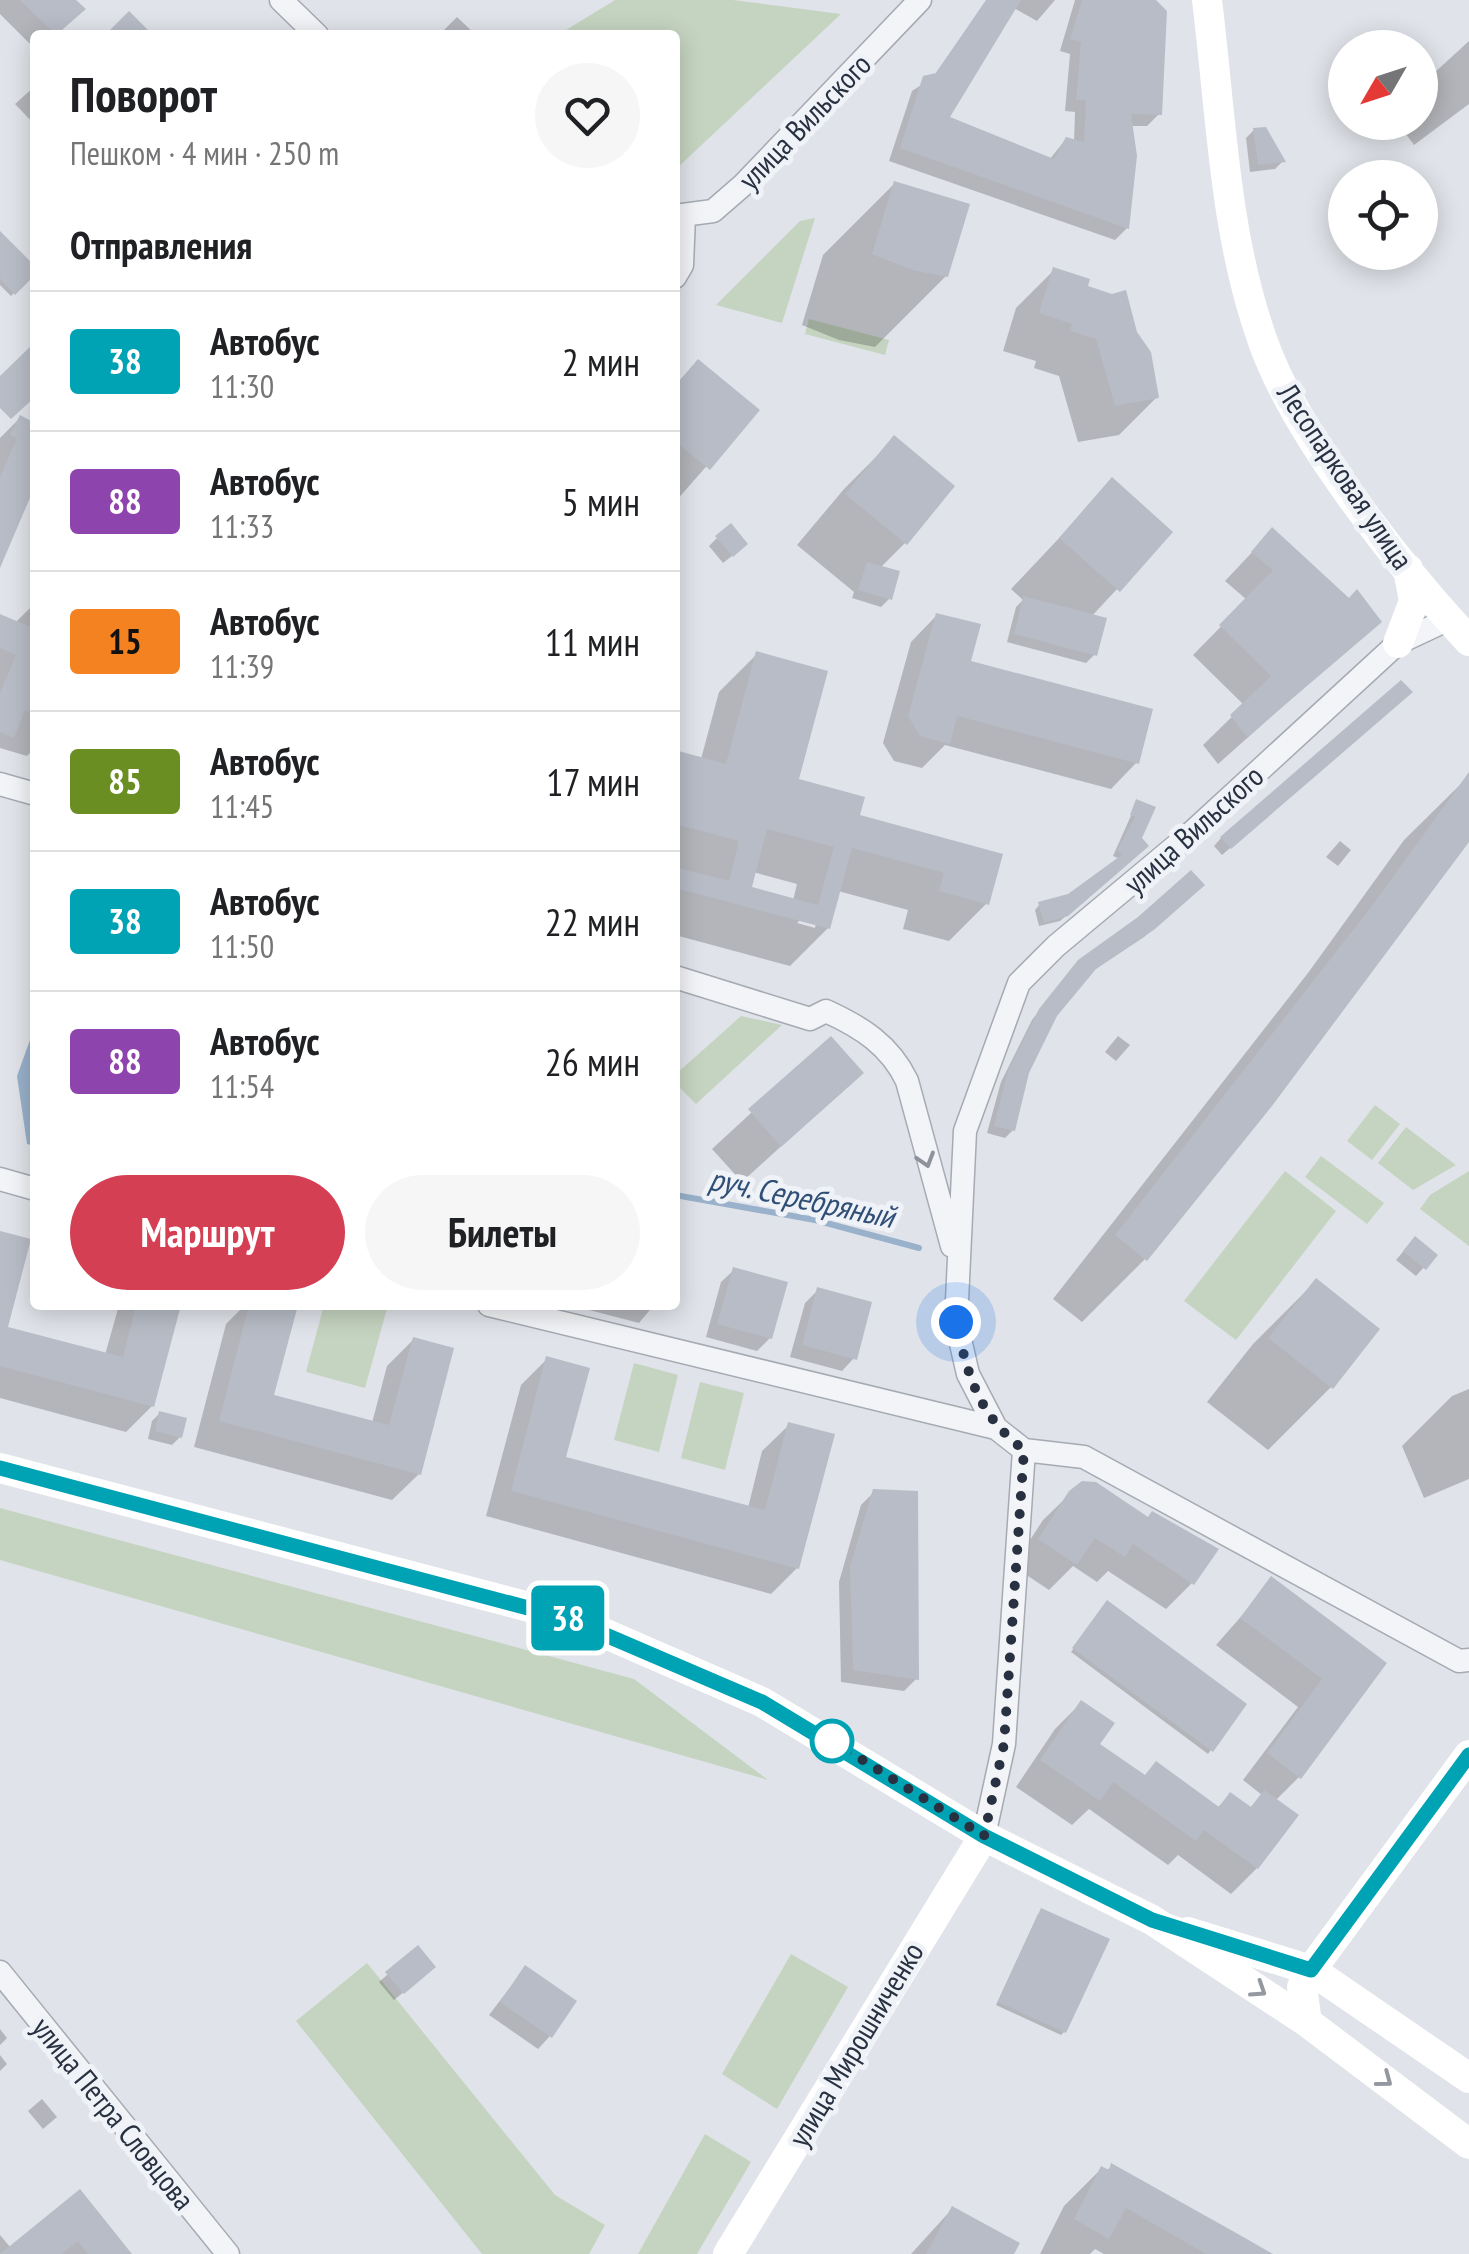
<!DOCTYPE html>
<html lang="ru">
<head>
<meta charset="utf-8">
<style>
  :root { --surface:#fff; --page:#f6f6f6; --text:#202124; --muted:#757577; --line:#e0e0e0; --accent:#d43f54 }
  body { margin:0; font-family:"PT Sans Narrow",sans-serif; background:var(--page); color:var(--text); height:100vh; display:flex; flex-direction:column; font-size:38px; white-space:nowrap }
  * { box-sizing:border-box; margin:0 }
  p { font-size:32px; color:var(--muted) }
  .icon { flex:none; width:55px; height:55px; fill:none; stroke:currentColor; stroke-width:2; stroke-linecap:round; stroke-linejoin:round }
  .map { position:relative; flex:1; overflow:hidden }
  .side { position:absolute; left:30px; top:30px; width:650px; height:1280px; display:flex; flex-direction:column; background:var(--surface); border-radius:10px; box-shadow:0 5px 25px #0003 }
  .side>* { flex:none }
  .badge { padding:0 20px; border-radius:8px; font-size:35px; line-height:65px }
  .needle { width:65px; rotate:231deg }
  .fabs { position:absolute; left:1328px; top:30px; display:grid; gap:20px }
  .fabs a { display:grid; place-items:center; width:110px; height:110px; border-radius:50%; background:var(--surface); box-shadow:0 5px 25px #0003; font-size:50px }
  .you { position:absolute; width:50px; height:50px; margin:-25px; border:8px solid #fff; border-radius:50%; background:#1a73e8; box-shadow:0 0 0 15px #1a73e833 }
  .map>.badge { position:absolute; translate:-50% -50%; box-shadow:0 0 0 5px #fff }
  h2 { padding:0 40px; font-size:38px; line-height:90px }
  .round { display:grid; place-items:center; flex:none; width:105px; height:105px; border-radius:52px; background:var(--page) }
  .headline { display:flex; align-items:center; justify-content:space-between; height:170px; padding:0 40px }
  h1 { font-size:48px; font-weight:600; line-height:75px }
  .cta { display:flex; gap:20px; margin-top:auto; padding:20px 40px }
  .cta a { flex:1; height:115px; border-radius:60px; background:var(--accent); color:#fff; font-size:40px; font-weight:600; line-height:115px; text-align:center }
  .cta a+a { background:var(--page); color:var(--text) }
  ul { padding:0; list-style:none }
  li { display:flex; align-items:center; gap:30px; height:140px; padding:0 40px; border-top:2px solid var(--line) }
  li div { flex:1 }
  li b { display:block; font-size:38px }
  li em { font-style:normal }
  li .badge { min-width:110px; font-weight:700; text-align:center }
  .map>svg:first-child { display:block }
  .green { fill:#c5d4c0 }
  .water { fill:#99b1cb }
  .shadow { fill:#0003; fill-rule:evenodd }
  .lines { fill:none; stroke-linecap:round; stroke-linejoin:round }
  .stream { stroke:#99b1cb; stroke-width:6 }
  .building { fill:#b7bcc6; fill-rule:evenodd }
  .street-casing { stroke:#a5aab3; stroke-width:25 }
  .street { stroke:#f3f4f7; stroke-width:22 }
  .secondary { stroke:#fff; stroke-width:30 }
  .oneway { stroke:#8e929c }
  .oneway2 { stroke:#9498a0 }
  .line-casing { stroke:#fff; stroke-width:22 }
  .line { stroke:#00a3b4; stroke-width:15 }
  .walk { stroke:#283141; stroke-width:10; stroke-dasharray:0 18 }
  .stop-dot { fill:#fff; stroke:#00a3b4; stroke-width:5 }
  .labels { text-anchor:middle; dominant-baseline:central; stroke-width:10; stroke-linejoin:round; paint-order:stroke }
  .street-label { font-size:30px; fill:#283141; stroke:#eff2f7 }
  .water-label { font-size:32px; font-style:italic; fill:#304f77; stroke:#eff2f7 }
</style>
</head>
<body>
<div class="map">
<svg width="1469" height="2254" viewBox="0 0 1469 2254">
  <rect width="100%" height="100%" fill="#e0e3e9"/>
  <path class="green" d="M615,0H733L841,14L675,170V35H558Z
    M815,218L782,323L716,305L800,221Z
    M809,319L889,340L885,355L805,334Z
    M741,1016L782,1025L696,1104L675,1083V1075Z
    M1375,1105L1400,1124L1372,1160L1347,1141Z
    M1406,1127L1456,1165L1413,1190L1378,1163Z
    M1321,1156L1384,1203L1367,1224L1305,1177Z
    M1285,1171L1336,1211L1236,1340L1184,1301Z
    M1469,1171V1246L1420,1209L1430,1195Z
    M324,1305H388L365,1388L306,1372Z
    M634,1363L678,1375L659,1452L614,1440Z
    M700,1382L744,1393L725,1470L681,1458Z
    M0,1508L634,1679L768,1780L0,1560Z
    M791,1954L848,1987L777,2109L722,2074Z
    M367,1963L555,2195L605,2225L589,2254H482L296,2021Z
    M705,2134L751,2162L697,2254H638Z"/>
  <path class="water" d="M35,1026V1146L27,1144L17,1076Z"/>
  <path class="shadow" d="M0,0H73L82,9L57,35H35V49L0,14Z
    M987,0H1055L1037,21L1014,8L946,118L1049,160L1066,139L1074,142L1075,112L1065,111L1070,54L1060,51L1075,0H1129L1159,114L1147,126H1128L1127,228L1115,240L889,161L912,91L933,77Z
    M457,17L476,35H439Z
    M1469,41V104L1414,145L1397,122H1420V86Z
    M35,86V125L15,104Z
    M1254,130L1282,162L1275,169L1250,172L1246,138Z
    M894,184L946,276L875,347L839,340L802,325L823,255Z
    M0,235L35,269L11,296L0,285Z
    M1054,270L1085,288L1157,397L1119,435L1078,442L1059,376L1034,368L1036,361L1003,351L1016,308Z
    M698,362L756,410L675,502V385Z
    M20,418L35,426V484L0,554V438Z
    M894,439L905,543L880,568L889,599L881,607L852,598L854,592L797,545L844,489Z
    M1113,481L1170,532L1091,617L1094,655L1086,663L1007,642L1016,607L1023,600L1011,589Z
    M1272,531L1349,601L1379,621L1218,764L1203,745L1244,705L1193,655L1247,600L1225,581Z
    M717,538L737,552L723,563L709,546Z
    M35,603V748L27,756L0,748V617L15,623Z
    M937,615L968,663L1137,762L1111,789L945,745L922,768L894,761L883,743L911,642Z
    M757,654L796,781L857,817L1000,856L987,903L949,941L903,929L908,910L838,891L828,928L790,966L675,935V752L701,759L719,692ZM753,872L797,884L793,901L749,889ZM801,919L816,923L815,928L797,923Z
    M1402,700L1222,855L1214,846L1221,838Z
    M1468,777L1469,838L1145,1259L1082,1322L1053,1299L1308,973L1404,840Z
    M1137,802L1153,808L1123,868L1060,921L1039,926L1035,910L1040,904L1070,897L1120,859L1113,856Z
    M1340,841L1351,850L1338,866L1326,857Z
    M1194,893L1144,937L1088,974L1055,1015L1026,1072L1013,1130L1005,1138L987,1133L1001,1082L1032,1020L1070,971Z
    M1118,1036L1130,1045L1116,1061L1105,1052Z
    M831,1039L861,1073L742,1182L712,1149Z
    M0,1233L4,1328L105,1355L119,1305H178L152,1406L126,1432L0,1398Z
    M1407,1247L1435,1255L1416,1276L1396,1260Z
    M734,1270L770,1338L757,1351L706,1337L721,1282Z
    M1316,1281L1331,1387L1268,1450L1207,1402L1253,1344Z
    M818,1290L854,1358L842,1371L790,1357L805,1303Z
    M245,1305H281L271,1397L372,1423L387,1366L413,1340L419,1474L392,1500L194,1447L226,1324Z
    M570,1305H654L639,1323Z
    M547,1359L563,1459L748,1508L762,1451L789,1425L797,1568L771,1594L486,1516L521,1385Z
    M1469,1389V1479L1424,1498L1402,1446L1452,1396Z
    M160,1413L180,1437L172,1445L148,1439L152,1421Z
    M874,1492L916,1679L904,1691L841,1682L839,1582L861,1505Z
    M1071,1493L1192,1583L1166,1609L1108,1571L1097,1582L1073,1566L1049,1590L1013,1566L1043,1520Z
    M1273,1580L1384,1664L1299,1777L1275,1801L1257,1868L1231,1894L1178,1855L1168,1865L1089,1809L1072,1825L1016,1787L1055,1729L1081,1703L1097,1745L1144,1777L1217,1808L1230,1795L1249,1809L1262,1795L1243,1780L1298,1707L1216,1645Z
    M1104,1606L1244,1704L1208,1754L1071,1652Z
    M1038,1914L1064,2032L1061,2035L996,2005Z
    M417,1949L425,1975L394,2000L379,1982Z
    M525,1968L550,2036L538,2049L489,2015Z
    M0,2029L7,2038L0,2045Z
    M0,2055L7,2064L0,2071Z
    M42,2099L57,2117L43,2129L28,2111Z
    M1112,2166L1268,2254H1104L1095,2249L1090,2254H1040L1064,2206L1101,2169L1106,2171Z
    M79,2193L129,2254H0V2235L11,2248Z
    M952,2209L1011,2254H911Z"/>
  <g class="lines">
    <path class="stream" d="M675,1195L815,1220L919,1248"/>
  </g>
  <path class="building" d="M20,0H76L86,9L56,35Z
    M986,0H1021L950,117L1054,159L1066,137L1084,142L1086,100H1076L1081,42L1070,39L1082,0H1156L1167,11L1162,115L1131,114L1137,156L1129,229L900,148L923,76L936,73Z
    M129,11L153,35H105Z
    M1266,127L1286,162L1258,165L1253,128Z
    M894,181L970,204L948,277L912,270L872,254Z
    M0,231L35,266V275L15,295L0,279Z
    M1053,267L1090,279L1088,286L1112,294L1126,290L1137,332L1151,352L1159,398L1115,406L1096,339L1070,331L1072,324L1039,313Z
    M35,342V397L11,419L0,408V376Z
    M698,359L760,410L710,470L675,441V386Z
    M20,415L35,423V486L0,568V477L17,438L10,435Z
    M894,435L955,486L907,545L845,494Z
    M1112,477L1173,532L1120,592L1059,538Z
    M731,523L748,544L733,557L715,536Z
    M1272,527L1349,598L1357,589L1382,622L1247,737L1230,715L1271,676L1219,625L1273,570L1251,552Z
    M867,562L900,571L892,600L858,590Z
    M1023,596L1107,618L1097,656L1014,634Z
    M936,613L981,624L971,661L1153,709L1139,764L957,716L950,744L920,736L908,716Z
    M0,614L35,629V714L25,710L14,738L0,732V693L16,655L0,648Z
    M756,651L828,671L799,779L865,797L860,815L1003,854L989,905L939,891L944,873L852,848L830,929L675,888V867L729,881L739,841L675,824V750L726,764ZM767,829L834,847L818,905L752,887Z
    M1401,680L1413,692L1231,849L1220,837Z
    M1469,772V842L1272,1106L1147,1261L1115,1235L1371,907Z
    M1136,799L1156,807L1142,838L1149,846L1068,916L1044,923L1038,902L1068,894L1123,854L1117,850L1135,817L1130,815Z
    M1191,870L1205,885L1155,929L1096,969L1057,1016L1029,1073L1015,1131L994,1126L1008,1071L1039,1009L1078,960L1138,917Z
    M831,1036L864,1073L781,1147L748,1109Z
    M0,1231L31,1239L8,1327L123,1357L136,1305H181L154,1407L0,1366Z
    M1415,1236L1438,1255L1426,1270L1403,1251Z
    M733,1267L788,1282L772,1339L717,1324Z
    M1316,1278L1380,1329L1333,1389L1268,1338Z
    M817,1287L872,1302L857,1360L802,1345Z
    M249,1305H298L274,1395L389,1425L413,1337L454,1348L421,1475L219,1421Z
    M546,1356L590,1368L566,1457L765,1510L788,1422L835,1434L799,1569L511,1491Z
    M159,1411L187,1418L182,1438L155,1431Z
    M1082,1481L1096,1482L1148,1517L1152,1511L1219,1549L1194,1585L1133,1544L1125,1557L1095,1538L1077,1565L1038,1539L1069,1491Z
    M873,1489L918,1491L919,1680L853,1670L850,1567Z
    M1271,1576L1387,1663L1301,1779L1267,1753L1322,1679L1240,1618Z
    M1107,1600L1247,1704L1213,1752L1072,1648Z
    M1081,1700L1115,1723L1100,1744L1145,1775L1156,1761L1219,1807L1230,1792L1251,1807L1264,1790L1299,1815L1258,1869L1204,1830L1196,1841L1113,1782L1100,1801L1040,1760Z
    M1041,1908L1110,1939L1066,2033L998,2002Z
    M418,1945L436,1967L404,1994L385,1972Z
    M525,1965L577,2001L552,2038L500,2002Z
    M1111,2163L1238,2234L1273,2254H1206L1126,2208L1109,2239L1074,2219L1101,2166L1109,2170Z
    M80,2189L132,2254H88L78,2241L62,2254H0Z
    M952,2206L1020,2243L1014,2254H926Z"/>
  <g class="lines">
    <g class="street-casing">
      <path id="street" d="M281,0L317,35
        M675,216L713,211L743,185L920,0
        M675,277L682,265L684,216
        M0,784L35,794
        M675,977L810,1019L826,1011C861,1027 890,1045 907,1081L952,1246
        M0,1179L35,1189
        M489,1305L996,1428
        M1024,1450L1084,1457L1459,1661L1469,1660
        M984,1836L1004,1744L1024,1450L996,1428L968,1374L956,1322L965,1131L1019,983L1056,946L1189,835L1398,643L1449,619
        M0,1972L228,2254"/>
    </g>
    <use href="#street" class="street"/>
    <path class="secondary" d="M1207,0C1221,113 1224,232 1262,339C1294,433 1401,568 1469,641
      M1398,643L1414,601L1408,569
      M0,1468L567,1617L762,1702L984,1836L1152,1920L1307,2022L1469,2144
      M1188,1932L1311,1970L1469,2078
      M1307,2022L1302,1987L1311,1970L1469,1755
      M728,2254L984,1836"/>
  </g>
  <defs><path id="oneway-chevron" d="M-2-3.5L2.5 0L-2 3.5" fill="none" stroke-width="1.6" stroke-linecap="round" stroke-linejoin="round" transform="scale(2.5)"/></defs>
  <use class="oneway" href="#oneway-chevron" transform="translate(926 1160) rotate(73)"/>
  <g class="oneway2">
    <use href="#oneway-chevron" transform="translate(1259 1990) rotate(33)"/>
    <use href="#oneway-chevron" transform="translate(1385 2080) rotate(37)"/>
  </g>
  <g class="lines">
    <g class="line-casing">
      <path id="line" d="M0,1468L566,1618L762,1702L984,1836L1152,1920L1311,1970L1469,1755"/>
    </g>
    <use href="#line" class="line"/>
    <path class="walk" d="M832,1741L984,1836L1004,1744L1024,1450C978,1415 968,1376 956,1322"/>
  </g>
  <circle class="stop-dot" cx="832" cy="1741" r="20"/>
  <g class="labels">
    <g class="street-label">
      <text transform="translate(804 121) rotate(-46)">улица Вильского</text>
      <text transform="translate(1346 476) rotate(56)">Лесопарковая улица</text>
      <text transform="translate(1193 829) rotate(-42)">улица Вильского</text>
      <text transform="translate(855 2044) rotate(-59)">улица Мирошниченко</text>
      <text transform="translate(114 2113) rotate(51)">улица Петра Словцова</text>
    </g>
    <g class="water-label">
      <text transform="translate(802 1197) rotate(12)">руч. Серебряный</text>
    </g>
  </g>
</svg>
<div class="fabs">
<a><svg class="needle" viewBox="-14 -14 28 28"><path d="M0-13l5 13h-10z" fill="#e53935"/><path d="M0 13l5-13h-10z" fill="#757577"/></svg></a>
<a><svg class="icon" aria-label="locate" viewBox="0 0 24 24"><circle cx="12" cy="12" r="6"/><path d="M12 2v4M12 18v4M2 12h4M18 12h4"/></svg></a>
</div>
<div class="you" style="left:956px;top:1322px"></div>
<b class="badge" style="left:568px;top:1618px;background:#00a3b4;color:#fff">38</b>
<section class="side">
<div class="headline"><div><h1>Поворот</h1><p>Пешком · 4 мин · 250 m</p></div><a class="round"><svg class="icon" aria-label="heart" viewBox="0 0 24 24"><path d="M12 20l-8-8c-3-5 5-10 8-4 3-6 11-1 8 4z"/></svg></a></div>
<h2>Отправления</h2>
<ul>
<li><span class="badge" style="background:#00a3b4;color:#fff">38</span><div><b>Автобус</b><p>11:30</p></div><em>2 мин</em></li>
<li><span class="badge" style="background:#8e44ad;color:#fff">88</span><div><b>Автобус</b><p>11:33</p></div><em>5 мин</em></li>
<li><span class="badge" style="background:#f58220;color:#111">15</span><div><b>Автобус</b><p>11:39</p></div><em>11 мин</em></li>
<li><span class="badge" style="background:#6b8e23;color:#fff">85</span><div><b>Автобус</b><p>11:45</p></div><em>17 мин</em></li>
<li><span class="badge" style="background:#00a3b4;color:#fff">38</span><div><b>Автобус</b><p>11:50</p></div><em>22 мин</em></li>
<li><span class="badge" style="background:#8e44ad;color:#fff">88</span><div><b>Автобус</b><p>11:54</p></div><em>26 мин</em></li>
</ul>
<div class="cta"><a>Маршрут</a><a>Билеты</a></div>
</section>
</div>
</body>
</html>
